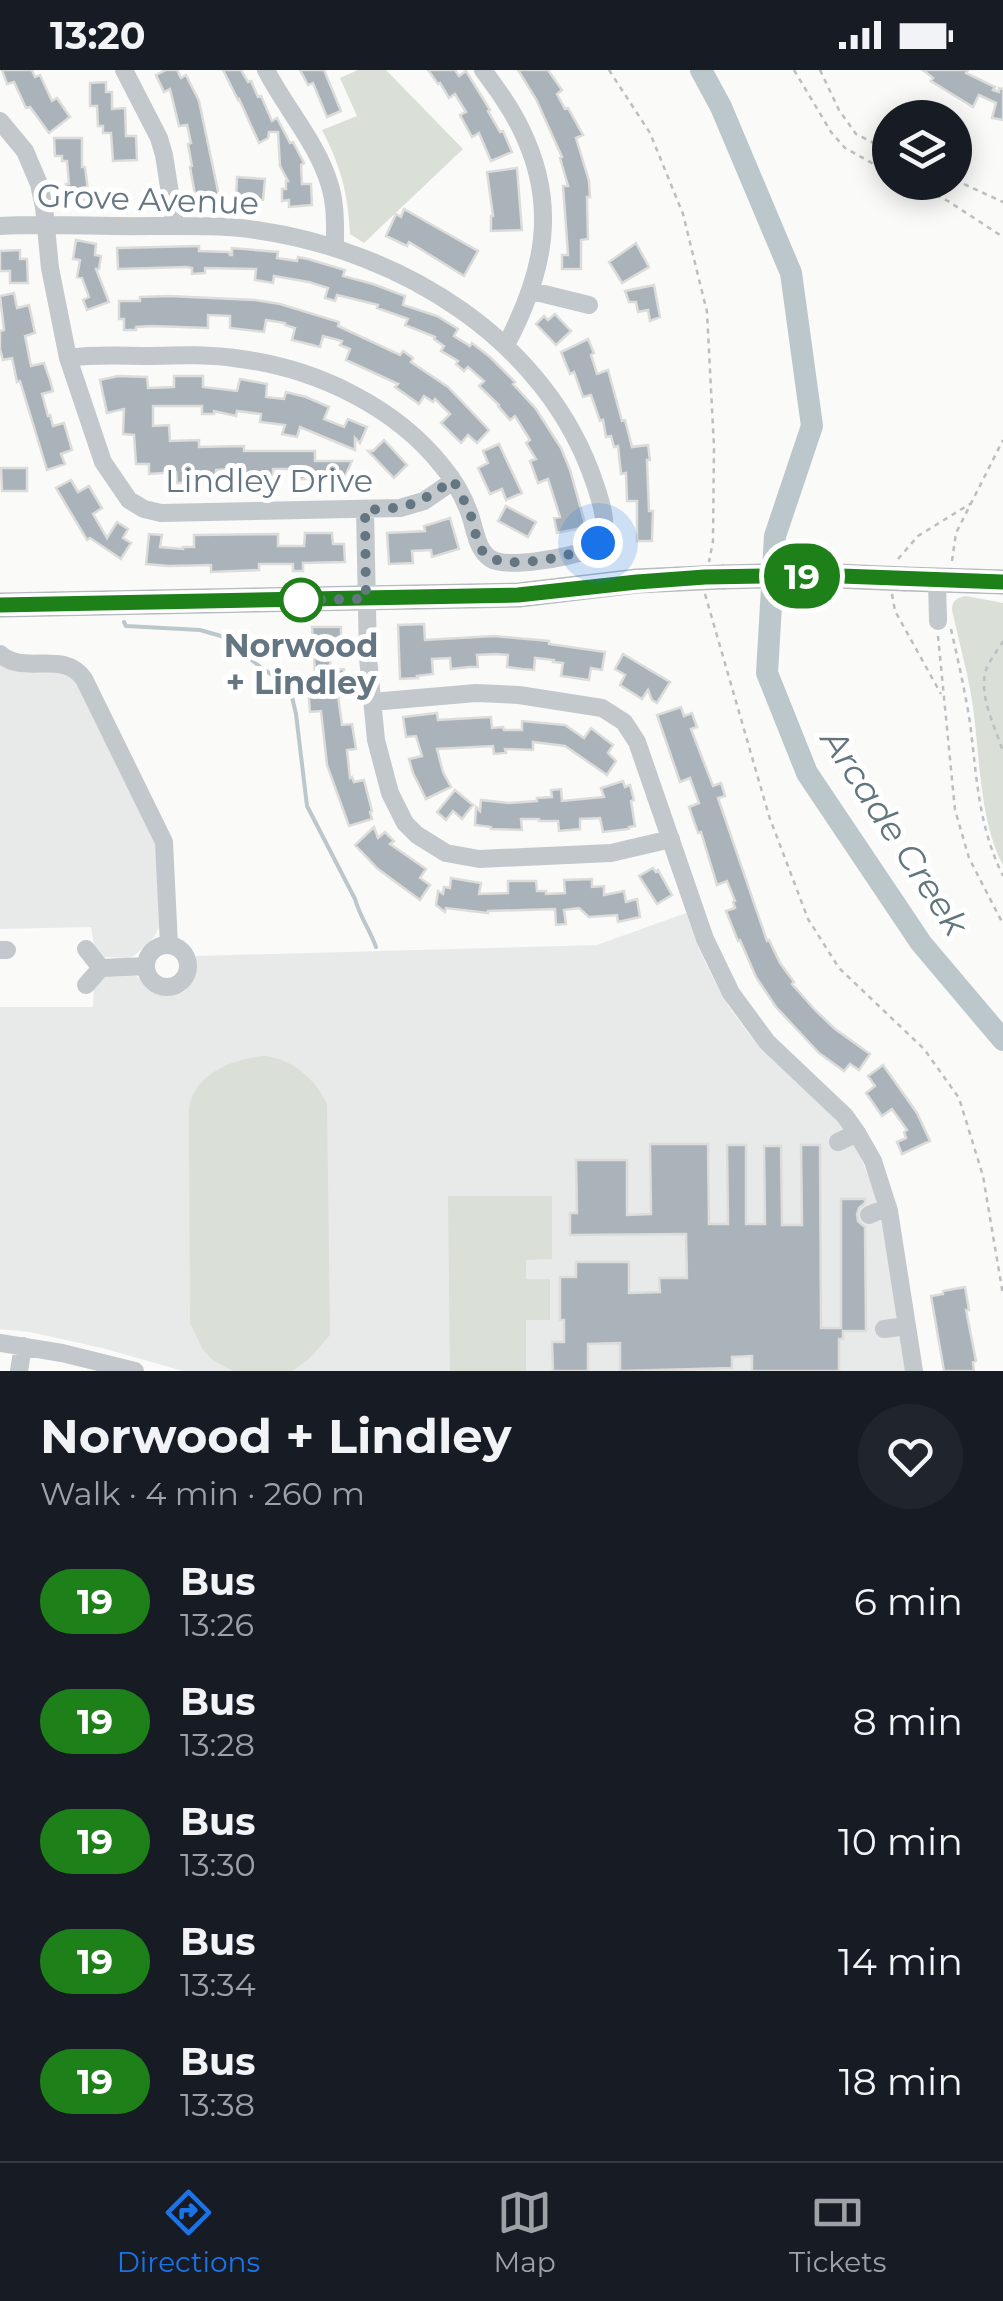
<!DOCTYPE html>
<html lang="en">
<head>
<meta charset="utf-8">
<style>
  :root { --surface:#171b24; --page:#20242c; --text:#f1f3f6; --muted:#9ea1a6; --line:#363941; --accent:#1a73e8 }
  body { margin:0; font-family:Montserrat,sans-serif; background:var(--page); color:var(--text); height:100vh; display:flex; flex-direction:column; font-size:38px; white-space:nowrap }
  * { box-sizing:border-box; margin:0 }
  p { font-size:32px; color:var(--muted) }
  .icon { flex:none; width:55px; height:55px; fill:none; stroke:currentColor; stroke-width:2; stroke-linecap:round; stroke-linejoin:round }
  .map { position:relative; height:1301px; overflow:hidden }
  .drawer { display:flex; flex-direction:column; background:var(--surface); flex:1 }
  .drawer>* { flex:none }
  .badge { padding:0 20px; border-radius:32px; font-size:35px; line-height:65px }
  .controls { position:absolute; left:872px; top:30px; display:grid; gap:20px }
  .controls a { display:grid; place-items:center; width:100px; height:100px; border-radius:50%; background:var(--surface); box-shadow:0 5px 25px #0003; font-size:50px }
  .you { position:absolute; width:50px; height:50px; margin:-25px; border:8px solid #fff; border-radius:50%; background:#1a73e8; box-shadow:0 0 0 15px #1a73e833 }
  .map>.badge { position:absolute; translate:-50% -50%; box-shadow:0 0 0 5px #fff }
  .round { display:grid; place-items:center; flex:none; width:105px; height:105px; border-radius:52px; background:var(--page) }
  .head { display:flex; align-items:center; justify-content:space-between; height:170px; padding:0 40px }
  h1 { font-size:48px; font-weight:700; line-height:75px }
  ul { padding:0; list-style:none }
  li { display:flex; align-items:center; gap:30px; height:120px; padding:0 40px }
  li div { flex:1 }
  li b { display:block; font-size:38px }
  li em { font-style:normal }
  li .badge { min-width:110px; font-weight:700; text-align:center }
  .status { display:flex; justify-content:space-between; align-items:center; height:70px; padding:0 50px; background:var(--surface); direction:ltr }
  .status svg { height:28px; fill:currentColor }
  .dock { display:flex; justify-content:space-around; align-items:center; height:140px; border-top:2px solid var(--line); background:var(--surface); font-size:28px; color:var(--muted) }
  .dock a { display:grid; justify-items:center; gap:5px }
  .dock .active { color:var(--accent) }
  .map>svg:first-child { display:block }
  .built { fill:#e8e9e9 }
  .green { fill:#dadfd7 }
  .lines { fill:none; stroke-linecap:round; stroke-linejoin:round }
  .stream { stroke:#bbc7cb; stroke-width:4 }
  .river { stroke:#bbc7cb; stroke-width:22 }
  .building { fill:#aab3b9; stroke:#dcdcda; stroke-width:2.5 }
  .major-casing { stroke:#b5babe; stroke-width:25 }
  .path { stroke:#bbbfc2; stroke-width:2.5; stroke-dasharray:5 5; stroke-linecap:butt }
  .minor { stroke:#c3c8cc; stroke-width:18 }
  .major { stroke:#fff; stroke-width:22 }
  .major-bridge-casing { stroke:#b5babe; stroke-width:25; stroke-linecap:butt }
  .major-bridge { stroke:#fff; stroke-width:22 }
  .line-casing { stroke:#fff; stroke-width:22 }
  .line { stroke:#1e8019; stroke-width:15 }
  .walk { stroke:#657683; stroke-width:10; stroke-dasharray:0 18 }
  .stop-dot { fill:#fff; stroke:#1e8019; stroke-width:5 }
  .labels { text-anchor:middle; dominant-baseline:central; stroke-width:10; stroke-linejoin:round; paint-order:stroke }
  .street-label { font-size:32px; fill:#657683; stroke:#fff }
  .stop-label { font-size:32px; font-weight:bold; fill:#657683; stroke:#fff }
  .water-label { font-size:35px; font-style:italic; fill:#60757c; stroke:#fff }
</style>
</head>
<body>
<div class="status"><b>13:20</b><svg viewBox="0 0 49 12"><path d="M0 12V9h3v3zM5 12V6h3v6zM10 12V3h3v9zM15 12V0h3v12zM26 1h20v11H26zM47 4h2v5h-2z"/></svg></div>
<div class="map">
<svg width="1003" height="1301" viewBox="0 0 1003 1301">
  <rect width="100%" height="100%" fill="#fafaf8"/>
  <path class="built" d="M0,595L14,601L62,600L75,607L157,769L159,857L154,867L135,885L129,888L102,887L94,876L91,857L0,859Z
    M686,843L700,881L714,910L729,937L749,964L767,984L830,1040L850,1064L877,1125L906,1301H183L102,1278L30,1262L0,1259V937H93L94,914L107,903L135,905L150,919L160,923L184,922L194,909L196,898L195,886L597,875Z"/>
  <path class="green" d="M358,0H386L463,79L364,173L350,164C348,123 341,97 322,60L357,46L340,8Z
    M966,526L1003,533V795C978,749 980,676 971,624C966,596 958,568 952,540C952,530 957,528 966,526Z
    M265,986C294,990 315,1009 327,1034L330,1265L309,1289L292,1301H233L213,1290L203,1280L190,1253L189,1039C193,1004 234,988 265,986Z
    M448,1126H552V1189L526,1190V1209H550V1250H526V1301H450Z"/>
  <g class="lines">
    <path class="stream" d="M124,552L126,556L200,560L221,566L263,599L283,612L292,627L296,644L307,736L355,829C360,847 370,860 376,877"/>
    <path class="river" d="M701,0L721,37L791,203L812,356L775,466L767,603L807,703L921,873L1003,970"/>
  </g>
  <path class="building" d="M2,0H32L35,7L40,5L52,31L57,28L70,47L49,63L30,37L26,38L14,12L7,14Z
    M166,0H177L181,8L186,5L199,31L219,126L196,130L190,97L192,96L188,74L191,73L187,55L179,56L170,19L164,22L156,5Z
    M223,0H241L248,12L251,11L258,27L261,26L272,51L277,48L290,73L293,72L304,93L301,95L302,114H311L312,135L289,137V130L282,131V119H286V111H288L280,96L278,62H269L268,68L259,73L239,29L238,30Z
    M300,0H324L341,41L327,47L313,13L308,15Z
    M428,0H455L459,6L466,1L490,40L488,41L500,62L503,61L512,82L491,91L479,63L472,67L460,45L466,42L455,24L449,28L440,13L438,14Z
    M518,0H548L562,20L557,24L565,39L568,38L583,65L576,68L589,111L590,127H587L588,169L581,170V199H562V185H568L563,116H568L560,88L562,87L536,29Z
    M923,0H968L966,3L995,17L993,20L999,22V18L1003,19V50L992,48L996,33L979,25L973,37L931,11L933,8Z
    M106,12V22H112V39L125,38L126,66H136L137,90L113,91L111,63H103V56H98L97,36H90V13Z
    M54,68H82V97H85L89,129L68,132L66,114H69L67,91H62V86H55Z
    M517,98L522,160L491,161V146H493L487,102Z
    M237,107L265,109L263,130L236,129Z
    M404,139L478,181L464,206L409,172L407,176L386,166L396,144L401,147Z
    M76,170L96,174L95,185L101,186L99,199H96L109,232L87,240L83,230L89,227L82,208L77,207L80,190L73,189Z
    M636,173L649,197L622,213L609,192Z
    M199,176V181L229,182L230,185H232V178L278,182L277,188L297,191L298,187L308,189L345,200L343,206L373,214L405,226L403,235L437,246L458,259L454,266L470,276L472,273L490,287L515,312L513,314L536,339L561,378L570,400L586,457L557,463L554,448L560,447L548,409L538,413L530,391L536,389L526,373L530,370L515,346L510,350L498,336L499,335L479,316L484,311L468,297L464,301L456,294L458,291L441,281L444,276L434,269L435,267L405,255L408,249L377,238L378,235L337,225L335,231L325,228L328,218L309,212L274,206L273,213L255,210L256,199L205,198V203L192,204V198L186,197L118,199L117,178Z
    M20,180V189H27L28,213H10V201H0V181Z
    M654,215L660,247L650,251L648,240L638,242L636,232H629L625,221Z
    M14,223L17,238L29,235L35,263L25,266L31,296L44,293L50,310L53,321L42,324L48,346L50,345L53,356L64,353L72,380L61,384L65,394L47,400L20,311L17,312L12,288L3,290L0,279V261L4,260L0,226Z
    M168,226L255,230L280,234L339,252L338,256L400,285L403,281L413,288L411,292L448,317L489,360L477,373L468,365L461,373L441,353L450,344L435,329L433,332L424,326L419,334L395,317L398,314L346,290L350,279L340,275L342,271L323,266L320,277L292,270L295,258L285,255V253L266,250L264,262L230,258V246L208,245V258L152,256L136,257V260H124V249H119V231H140V227Z
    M555,244L571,261L556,275L536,254L544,246L548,250Z
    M588,269L594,283L591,285L597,304L608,300L622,351L625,350L632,377L648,375L650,390H647L649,441H653L652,471H637V431H627L626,403L621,404L618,376L614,377L611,366L606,367L603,350L600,351L591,325L583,327L574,302L570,304L561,282Z
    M118,306L147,307L148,318L174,317V306H203V317L237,321L240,309L267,314L266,327L284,329L286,322L306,327L329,337L324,349L344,357L348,349L367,357L360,373L355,368V380L300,357L297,367L282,364L285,355L260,352L261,344L237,341L236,346L214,341V344H202V336H153V356L169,355L170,371L199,370V377L244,376V381H315V391H352L344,409H294V399H273V411H245V400L234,399L216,400V412L177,413L176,402L149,404V394H136L134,365L123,364L124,339L107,343L100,310Z
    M384,370L407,395L394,408L368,381H373Z
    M499,374L522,423L506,430L502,419L490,424L478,398L488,393L483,381Z
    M1,398H27V421H2Z
    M71,410L78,422L89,416L96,428L102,438L93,444L107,468L117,452L128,459L123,468L131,473L121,489L90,468L87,470L56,418Z
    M506,436L536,452L528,467L498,451Z
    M450,448L459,479L432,487L431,480L412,481L413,493L389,494L387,463L425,461L424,456Z
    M305,463H332L333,474H344L345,492L303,493V501H293V494H259V500L211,502V495L169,496L146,494L149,464L162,465L160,477L183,479V477H194V465L278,464V476H304Z
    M424,554L425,570L494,566L549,571V574L605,582L602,600L591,598L589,610L561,606L563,593L553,592L554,590L535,588L534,600L522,599L507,597L508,585L495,584L477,585L478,597H470L451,599L450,588L432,589L433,604L417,606L418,608L400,609L398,555Z
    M312,557H341V568H329V588L332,600L344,599L346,626H338L342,655L352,654L356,679L347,680L350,708L352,707L354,712L364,710L372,741L370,742L372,749L349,756L327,695L321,641L310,642L308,617L316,616Z
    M623,584L670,612L657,633L652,630L648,620L642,629L620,615L625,605L615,599Z
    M681,637L684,646L692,643L697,657L691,659L713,716L721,713L725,726L718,728L767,871L769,870L780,893L794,912L792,914L815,940L835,959L870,984L859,1000L850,994L844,1001L819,983L791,953L776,937L756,907L740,870L738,871L726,841L735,838L733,832L735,831L727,811L717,815L701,762L698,763L689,737L699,733L690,708L680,712L657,645Z
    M437,643L438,650L491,647L492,658L503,657L504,660H522V651L565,655L584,668L591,658L613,675L608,683L616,691L607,705L565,676L533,672V680L505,679L506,683L494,684L493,676L437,679L443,702L451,717L426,729L413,703L409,689L422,686L416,666L406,667L403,647Z
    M623,711L625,717L630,715L634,730L631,731L635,756L629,757V759L603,762L600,748L580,749V759L559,761L558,751H539V749H521L522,760L491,759V757L475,755L476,737L480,741L481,730L509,733L537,731V728L552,727L551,720L561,719L562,731L604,727L601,718Z
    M455,720L473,735L462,749L453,741L446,750L437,742Z
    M374,757L378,768L385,762L394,771L390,774L426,799L420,808L430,815L420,830L378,799L355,775Z
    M653,798L656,802L658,800L672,825L657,834L639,806Z
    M451,808L481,813L479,824L508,823V811H536L537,821H546V824L565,823L564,810L592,809V817L604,816V825L624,821L626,832L637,829L640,847L618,852L617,845L589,847L579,838L564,840L566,854L556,855L555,839L488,841V843L446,838L445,842L436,835L438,821L443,824L444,817L450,818Z
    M883,995L917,1043L930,1071L902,1084L897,1072L906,1068L904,1062L907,1060L892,1039L882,1046L866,1023L875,1016L868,1006Z
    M650,1074H708L709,1154H728L727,1075H746V1154H765L764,1076H781L782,1155H802L801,1075H820L821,1258H841V1129H865V1133L859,1138L857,1144L858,1151L865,1157L866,1261H843V1269H839V1301H752V1286L732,1287V1298L620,1301V1273L588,1274V1301H553L552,1272H564V1250H560V1207H576V1192H629V1223L660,1222L659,1208H687L686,1164L570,1165V1143H577L576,1090H627V1145L651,1144Z
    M965,1217L969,1240H966L976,1291L973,1292L974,1301H944L931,1226L943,1224V1221Z"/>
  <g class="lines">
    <g class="major-casing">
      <path id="major" d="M906,509L1003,512
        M0,535L519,525L637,511L722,507"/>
    </g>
    <path class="path" d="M609,0L650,63L683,144L707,242L714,377L713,471L709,492
      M794,0L831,62L845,78L890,103
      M820,0L839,40L856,64L890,81
      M955,110L1003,132
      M909,112L948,131L1003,167
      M898,489L918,466L970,434
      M952,491L956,463L1003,370
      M705,524L769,746L808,849L839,898L924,979L959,1028L983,1106L1003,1225
      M892,524L895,541L941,624
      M951,559C958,590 965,621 970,653C977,708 978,755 1003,806
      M938,566L955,740L969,788L1003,854
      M1003,571C998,580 989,591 986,600C978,626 996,658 1003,682"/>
    <path class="minor" d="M124,0L159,68L164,85L175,155
      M266,0C286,39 318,74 330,116C336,136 335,157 335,178
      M483,0C497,19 511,38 521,59C559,136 544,203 506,275
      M0,51L25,81L39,114L44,137L50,198L68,288L103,392L129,430L144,439L161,443L400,438L424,431L453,411
      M0,156C50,153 100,157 151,156C186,156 221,155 256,160C402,181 547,270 595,414C602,435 615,469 587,480C569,487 508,499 491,489C476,480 475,457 469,442C463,426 454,410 443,397C395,336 316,299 241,289C211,284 181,285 151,286C123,286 95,284 68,288
      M532,221L589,235
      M365,439L368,588L376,670L390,723L405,753L417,765L446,783L479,789L611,783L671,769
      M937,511L938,551
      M0,584C24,606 63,579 84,609L164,772L169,875
      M372,632L476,623L519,625L602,638L624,652L637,672L705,869L731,923L767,972L845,1046L857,1063L873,1091L889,1141L914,1301
      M146 896a21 21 0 1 1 42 0a21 21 0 1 1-42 0Z
      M86,879L101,898
      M0,880H7
      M86,915L101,898L146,896
      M838,1072L857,1063
      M869,1145L888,1137
      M884,1259L907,1256
      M0,1273L62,1283L135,1301
      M19,1301L23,1276"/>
    <use href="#major" class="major"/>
    <g class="major-bridge-casing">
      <path id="major-bridge" d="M722,507L814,505L906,509"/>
    </g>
    <use href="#major-bridge" class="major-bridge"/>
  </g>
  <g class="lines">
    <g class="line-casing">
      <path id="line" d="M0,535L518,525L637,512L705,507L814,505L1003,512"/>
    </g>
    <use href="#line" class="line"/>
    <path class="walk" d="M301,530H293L366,529L365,440C410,438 415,436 453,410C460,422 466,434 471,446C475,458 476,474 484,483C501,503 579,486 598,473"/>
  </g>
  <circle class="stop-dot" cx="301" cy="530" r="20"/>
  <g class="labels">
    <g class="street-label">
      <text transform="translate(148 129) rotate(2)">Grove Avenue</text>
      <text x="269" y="410">Lindley Drive</text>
    </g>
    <g class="stop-label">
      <text x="301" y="575">Norwood<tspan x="301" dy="37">+ Lindley</tspan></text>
    </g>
    <g class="water-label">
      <text transform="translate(895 762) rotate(57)">Arcade Creek</text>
    </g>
  </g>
</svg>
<div class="controls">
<a><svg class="icon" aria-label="layers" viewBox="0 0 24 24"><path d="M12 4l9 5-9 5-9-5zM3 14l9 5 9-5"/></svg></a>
</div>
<div class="you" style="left:598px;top:473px"></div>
<b class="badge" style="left:802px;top:506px;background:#1e8019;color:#fff">19</b>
</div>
<section class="drawer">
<div class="head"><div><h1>Norwood + Lindley</h1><p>Walk · 4 min · 260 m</p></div><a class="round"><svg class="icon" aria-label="heart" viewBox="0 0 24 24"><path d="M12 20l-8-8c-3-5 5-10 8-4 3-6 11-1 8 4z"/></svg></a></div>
<ul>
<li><span class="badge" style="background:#1e8019;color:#fff">19</span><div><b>Bus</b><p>13:26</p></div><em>6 min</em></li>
<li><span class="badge" style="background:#1e8019;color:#fff">19</span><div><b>Bus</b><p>13:28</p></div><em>8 min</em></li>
<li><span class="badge" style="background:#1e8019;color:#fff">19</span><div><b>Bus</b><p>13:30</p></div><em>10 min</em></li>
<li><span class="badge" style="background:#1e8019;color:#fff">19</span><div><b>Bus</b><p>13:34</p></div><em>14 min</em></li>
<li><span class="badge" style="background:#1e8019;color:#fff">19</span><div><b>Bus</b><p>13:38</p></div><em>18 min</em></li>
</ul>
</section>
<nav class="dock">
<a class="active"><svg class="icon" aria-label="directions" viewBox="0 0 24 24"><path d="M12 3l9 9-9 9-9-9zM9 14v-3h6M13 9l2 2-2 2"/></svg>Directions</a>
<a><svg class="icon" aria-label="map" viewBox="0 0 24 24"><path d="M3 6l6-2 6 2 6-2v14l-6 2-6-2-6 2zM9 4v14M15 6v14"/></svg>Map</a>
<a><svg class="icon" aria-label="tickets" viewBox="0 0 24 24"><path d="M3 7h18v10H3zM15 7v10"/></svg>Tickets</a>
</nav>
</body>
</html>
